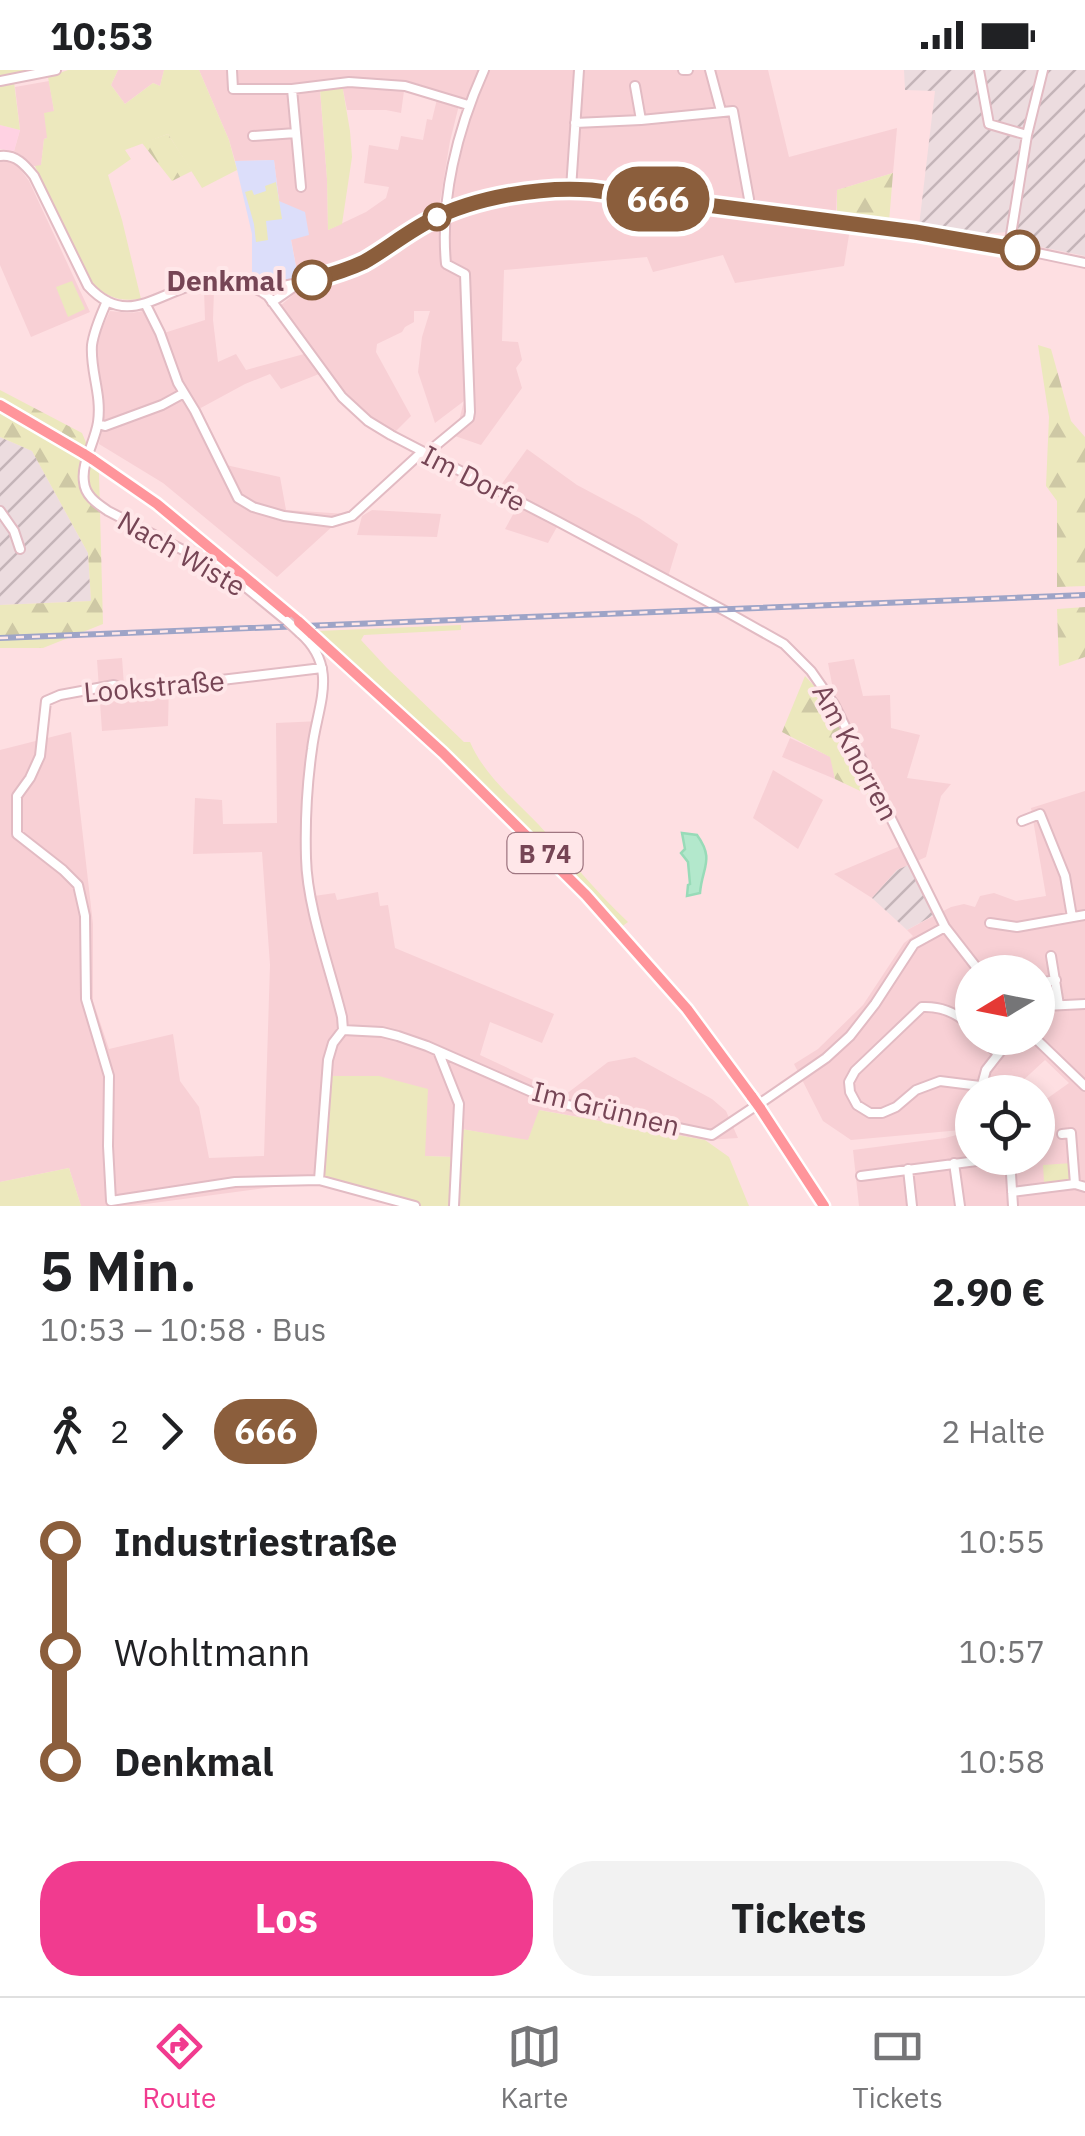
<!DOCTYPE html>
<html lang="de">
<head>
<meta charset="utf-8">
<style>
  :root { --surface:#fff; --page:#f2f2f2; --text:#202124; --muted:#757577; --line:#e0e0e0; --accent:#f13b8f }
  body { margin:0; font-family:"IBM Plex Sans",sans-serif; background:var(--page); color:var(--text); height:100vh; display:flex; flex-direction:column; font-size:38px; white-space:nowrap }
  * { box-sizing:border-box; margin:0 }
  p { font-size:32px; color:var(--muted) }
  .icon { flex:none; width:55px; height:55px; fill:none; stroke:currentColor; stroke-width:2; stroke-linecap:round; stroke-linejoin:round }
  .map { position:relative; height:1136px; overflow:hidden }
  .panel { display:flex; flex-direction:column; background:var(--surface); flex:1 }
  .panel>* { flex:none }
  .badge { padding:0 20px; border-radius:32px; font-size:35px; line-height:65px }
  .needle { width:65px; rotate:260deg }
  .buttons { position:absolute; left:955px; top:885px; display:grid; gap:20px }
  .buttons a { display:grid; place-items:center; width:100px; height:100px; border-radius:50%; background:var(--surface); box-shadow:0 5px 15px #0003; font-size:50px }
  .map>.badge { position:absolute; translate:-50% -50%; box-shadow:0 0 0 5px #fff }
  .legs { display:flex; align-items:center; gap:15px; height:110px; padding:0 40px; font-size:32px }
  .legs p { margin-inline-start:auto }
  .headline { display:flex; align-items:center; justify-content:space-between; height:170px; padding:0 40px }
  h1 { font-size:55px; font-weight:800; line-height:75px }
  .action { display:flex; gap:20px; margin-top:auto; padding:20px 40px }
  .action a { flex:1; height:115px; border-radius:40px; background:var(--accent); color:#fff; font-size:40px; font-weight:800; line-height:115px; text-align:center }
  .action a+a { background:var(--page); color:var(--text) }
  ul { padding:0 40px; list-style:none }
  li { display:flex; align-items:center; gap:35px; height:110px; font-size:38px }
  li i { display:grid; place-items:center; width:15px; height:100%; margin:0 12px; background:currentColor }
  li i::after { content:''; width:25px; height:25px; margin:-12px; border:8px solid; border-radius:50%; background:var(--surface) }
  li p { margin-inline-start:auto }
  li:first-child i { background:linear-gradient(#0000 50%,currentColor 0) }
  li:last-child i { background:linear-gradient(currentColor 50%,#0000 0) }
  .status { display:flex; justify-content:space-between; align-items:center; height:70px; padding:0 50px; background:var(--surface); direction:ltr }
  .status svg { height:28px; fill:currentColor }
  .tabs { display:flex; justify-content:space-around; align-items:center; height:140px; border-top:2px solid var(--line); background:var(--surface); font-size:28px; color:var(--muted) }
  .tabs a { display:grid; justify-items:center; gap:5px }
  .tabs .current { color:var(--accent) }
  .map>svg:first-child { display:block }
  .residential { fill:#f8d0d5; fill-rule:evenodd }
  .commercial { fill:#ffd2e3 }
  .industrial { fill:url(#industrial-furrows) }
  .education { fill:#dcdefa }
  .green { fill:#ece8bd }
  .forest { fill:url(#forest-firs) }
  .water { fill:#b3e8cc; stroke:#98dbb8; stroke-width:2.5 }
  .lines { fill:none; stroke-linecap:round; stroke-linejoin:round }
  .minor-casing { stroke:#e2bbc3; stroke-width:12 }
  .major-casing { stroke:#fff; stroke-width:15 }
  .minor { stroke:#fff; stroke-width:8 }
  .major { stroke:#ff959b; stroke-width:10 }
  .rail-casing { stroke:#9ea4c7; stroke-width:6 }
  .rail { stroke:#ffe7e9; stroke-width:2.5; stroke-dasharray:8; stroke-linecap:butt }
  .minor-bridge-casing { stroke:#e2bbc3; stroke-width:12; stroke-linecap:butt }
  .major-bridge-casing { stroke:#fff; stroke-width:15; stroke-linecap:butt }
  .minor-bridge { stroke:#fff; stroke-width:8 }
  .major-bridge { stroke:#ff959b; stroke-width:10 }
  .line-1-casing { stroke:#fff; stroke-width:22 }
  .line-1 { stroke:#8b5e3c; stroke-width:15 }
  .stop-1-dot { fill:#fff; stroke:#8b5e3c; stroke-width:5 }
  .labels { text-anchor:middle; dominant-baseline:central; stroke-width:8; stroke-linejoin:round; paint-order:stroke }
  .shield { fill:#ffe7e9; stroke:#9f7681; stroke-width:2.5 }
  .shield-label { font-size:25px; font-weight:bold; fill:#764555 }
  .stop-label { font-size:28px; font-weight:bold; fill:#764555; stroke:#ffe7e9; text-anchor:end }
  .street-label { font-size:28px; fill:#764555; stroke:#ffe7e9 }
</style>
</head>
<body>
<div class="status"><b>10:53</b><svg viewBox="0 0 49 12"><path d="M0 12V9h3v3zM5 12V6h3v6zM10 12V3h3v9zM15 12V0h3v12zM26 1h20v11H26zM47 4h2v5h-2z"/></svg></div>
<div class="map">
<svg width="1085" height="1136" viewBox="0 0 1085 1136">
  <defs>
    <pattern id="industrial-furrows" width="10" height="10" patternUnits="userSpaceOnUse" patternTransform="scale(2.5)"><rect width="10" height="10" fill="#ecdcdf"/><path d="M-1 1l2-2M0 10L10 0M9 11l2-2" fill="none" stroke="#c4b4b8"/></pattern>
    <pattern id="forest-firs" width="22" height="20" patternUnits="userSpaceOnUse" patternTransform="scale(2.5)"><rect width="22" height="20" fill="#ece8bd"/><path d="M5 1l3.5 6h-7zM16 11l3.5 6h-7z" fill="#cec8a5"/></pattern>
  </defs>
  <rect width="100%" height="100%" fill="#fedfe2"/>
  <path class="residential" d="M118,0H164L160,16L153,13L125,34L111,15Z
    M199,0H768L789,87L897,58L893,103L837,120L836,147L575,112L544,113L452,133L456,93L471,32L408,13L404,21L401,43L386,40H347L342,15L320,20L327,109L328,160L366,142L386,128L389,117L364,113L369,75L398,80L401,66L423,70L427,49L432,50L437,29L459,35L450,71L439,138L350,189L298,207L291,169L279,131L274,90L235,91L229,70Z
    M49,11L54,41L47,68L44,69L41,96H31L22,86L14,81L20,60L15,17Z
    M0,90L14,91L29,111L90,242L31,267L0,195Z
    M552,123L580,124L850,159L844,196L735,213L723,185L653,202L647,187L504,200L502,271L518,272L522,290L516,298L522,318L481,375L455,366L464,331L435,353L418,302L422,267L430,241H414V252L405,257L402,262L377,274L376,282L411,346L393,364L369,350L346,328L280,236L301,218L326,211L364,196L420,159L437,151L484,135Z
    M204,219H214L213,250L218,292L236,284L246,300L304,284L319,304L281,319L270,304L245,314L197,340L226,395L280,407L286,440L346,444L277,507L163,413L99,374L104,346L96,279L98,267L110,241L131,243L144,241L151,237L164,263L205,250Z
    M527,379L577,415L639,448L678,474L668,507L562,448L548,473L505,459L522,428L501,415Z
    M372,440L441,444L437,467L357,465L362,446Z
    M122,588L124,615L169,612L168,656L102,661L97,590Z
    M854,589L863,626L890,625L891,658L920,665L907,708L951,714L941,726L926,787L897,800L872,828L834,804L905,774L833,619L828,593Z
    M321,651L314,679L309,795L314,826L335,823L337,830L378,822L380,836L388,835L395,878L554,944L542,973L490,952L480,985L565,1025L608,992L635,987L712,1029L726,1041L738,1068L705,1070L540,1040L528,1071L456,1058L455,1087L425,1086L281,1116L131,1136H81L69,1098L0,1112V680L71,662L93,854V931L109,979L173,964L180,1011L199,1037L209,1088L264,1086L270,895L262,782L193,784L195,728L222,730L223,754L277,753L276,653Z
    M790,668L831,687L835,709L782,687Z
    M773,700L823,730L798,779L753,748Z
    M1085,721V1136H859L853,1080L945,1068L972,1061V1088H1038V1035L1069,1013L1045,990L1018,1015L1001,1022H972V1059L851,1070L823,1051L794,994L818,979L863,935L904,873L913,866L907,860L951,837L964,834L975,837L980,826L994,823L1016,831L1046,826L1031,738ZM972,902H1038V968H972Z"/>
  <path class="commercial" d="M0,55L20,60L14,81L0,79Z"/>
  <path class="industrial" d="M904,0H1085V186L1026,174L1008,162L981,164L919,156L935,21L905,20Z
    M0,367L32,381L88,483L91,531L0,535Z
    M913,793L936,844L907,860L872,828L897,800Z"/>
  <path class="education" d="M274,90L279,131L305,142L309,165L291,170L298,207L263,215L252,210V164L235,91Z"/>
  <path class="green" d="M0,0H32L13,4L20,60L0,55Z
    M68,0H118L111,15L125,34L153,13L160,16L164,0H199L229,70L237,100L202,118L168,64L125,80L131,89L108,105L122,150L141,229C118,232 106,227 90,211L35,96L41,95L44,69L47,68L44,43L54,41L48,7Z
    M342,14L350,61L352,87L342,154L328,160L327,109L320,19Z
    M276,112L282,149L266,151L268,170L256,172L254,154L245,122L252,120L254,125L266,121L265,116Z
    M72,211L85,239L68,247L56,217Z
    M461,555V560L364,565L361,570L387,598L464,672H470C484,705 514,729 539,755C568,787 596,822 628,852L620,858L456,690L317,561Z
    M330,1006H379L428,1019L425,1086L454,1087L455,1058L528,1070L539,1040L705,1070L729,1087L749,1136H418L322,1108Z
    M1072,1093L1073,1111L1044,1112L1043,1095Z
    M69,1098L81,1136H0V1112Z"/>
  <path class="forest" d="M168,64L192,101L172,111L142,73Z
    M893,103L889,152L837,145V120Z
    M1038,275L1051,279L1071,351L1085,367V516L1057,517V431L1046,416L1049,347Z
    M0,320L82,363L99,403L103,554L43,578H0V535L91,531L88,483L32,381L0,367Z
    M1085,537V587L1059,596L1057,539Z
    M805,606C839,640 856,687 877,729L835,709L830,687L782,662Z"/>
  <path class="water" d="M682,763L697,765C715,790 702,797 700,823L687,826L688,815L690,814L688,792L681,783L685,779Z"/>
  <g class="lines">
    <g class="minor-casing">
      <path id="minor" d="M232,0L233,19H292L349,12L405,16L468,35
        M683,0H688
        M710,0L721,41
        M979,0L989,54L1027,65
        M0,11L56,0
        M635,16L641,50
        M292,19L301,117
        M575,53L641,50L733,41L749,129L747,141
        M253,66L296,63
        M0,86C16,84 25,95 34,106L88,216C124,255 151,228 190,216C203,213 217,215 230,216C245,217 256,216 268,226L342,327L368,351L391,365L557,451L727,542L784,574L811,601L834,634L945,857L980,902
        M571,119L579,0
        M1009,177L1027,65L1043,0
        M264,223L269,219C294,213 320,210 344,200C373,189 398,168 425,153C472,128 538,116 591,120L915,162L1009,177L1085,193
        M107,231C101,245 94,260 92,275C90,301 102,324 98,352C95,372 81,393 84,412C85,426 98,434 108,441L231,505L287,551
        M272,232L295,216
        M146,235L160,263L178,313L195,341L238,428L253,437L284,446L332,452L352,446L422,382
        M98,354L105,356L162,335L184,323
        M428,385L434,377L469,348L470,342L465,204L446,194C440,129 457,60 484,0
        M0,441L14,461L20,479
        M300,563C340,598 317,636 312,679C307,714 305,752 306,788C307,837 330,898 342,947L343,960L333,973L328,990L319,1110
        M322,598L129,621L114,615L60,625L46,631L40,686L30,708L17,726V764L63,800L78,815L85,846L86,929L109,1006L108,1076L111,1131L235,1112L319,1110L415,1136
        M1022,751L1040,744L1065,806L1072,847
        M990,853L1017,857L1085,845
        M1051,886L1059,935
        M1038,913L1056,910
        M1045,936L1085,934
        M972,958C958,943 942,936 922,937L855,1001L849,1012L850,1022L857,1035L870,1043H882L896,1037L916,1020L940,1011L980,1016
        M343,960L382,962L398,966L427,976L550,1030L572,1036L712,1065L751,1039
        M982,968L997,983
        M1035,968L1085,1016
        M438,981L459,1034L454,1136
        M980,1022L986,1000L1011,968
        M762,1032L826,988L850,966L875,934L914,874L945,857
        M1062,1064L1071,1063L1075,1114
        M1010,1088L1013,1136
        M954,1093L960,1136
        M908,1099L912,1136
        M861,1106L1000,1088
        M1012,1122L1075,1114L1085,1117"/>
    </g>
    <g class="major-casing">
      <path id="major" d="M0,335L84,384
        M92,389L157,434L299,552
        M311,563L443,683L586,825L687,939L752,1027
        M760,1038L824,1136"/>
    </g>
    <use href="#minor" class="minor"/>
    <use href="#major" class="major"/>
    <g class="rail-casing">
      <path id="rail" d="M0,568L1085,525"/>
    </g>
    <use href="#rail" class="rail"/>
    <g class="minor-bridge-casing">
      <path id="minor-bridge" d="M287,551L300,563"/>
    </g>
    <g class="major-bridge-casing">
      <path id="major-bridge" d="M84,384L92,389
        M299,552L311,563
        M752,1027L760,1038"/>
    </g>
    <use href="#minor-bridge" class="minor-bridge"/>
    <use href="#major-bridge" class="major-bridge"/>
  </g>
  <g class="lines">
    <g class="line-1-casing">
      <path id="line-1" d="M312,210C330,205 347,200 364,192C387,179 407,162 431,150C475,127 542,116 591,120L915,162L1020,180"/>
    </g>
    <use href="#line-1" class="line-1"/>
  </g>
  <g class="stop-1-dot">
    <circle cx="437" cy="147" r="12"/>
    <circle cx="1020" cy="180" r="18"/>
    <circle cx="312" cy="210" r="18"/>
  </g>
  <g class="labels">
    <rect class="shield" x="507.5" y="763" width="75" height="40" rx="8"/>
    <g class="shield-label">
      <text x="545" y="783">B 74</text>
    </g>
    <g class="stop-label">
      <text x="284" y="210">Denkmal</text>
    </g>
    <g class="street-label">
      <text transform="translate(474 408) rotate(27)">Im Dorfe</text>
      <text transform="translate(182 483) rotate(30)">Nach Wiste</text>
      <text transform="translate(154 616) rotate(-5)">Lookstraße</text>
      <text transform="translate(856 682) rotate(62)">Am Knorren</text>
      <text transform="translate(606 1038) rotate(14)">Im Grünnen</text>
    </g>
  </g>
</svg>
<div class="buttons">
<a><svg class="needle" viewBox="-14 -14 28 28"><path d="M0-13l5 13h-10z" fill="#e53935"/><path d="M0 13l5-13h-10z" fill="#757577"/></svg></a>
<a><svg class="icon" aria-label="locate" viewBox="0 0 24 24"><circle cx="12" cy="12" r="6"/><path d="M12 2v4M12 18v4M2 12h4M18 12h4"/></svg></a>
</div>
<b class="badge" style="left:658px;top:129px;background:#8b5e3c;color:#fff">666</b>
</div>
<section class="panel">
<div class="headline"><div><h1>5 Min.</h1><p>10:53 – 10:58 · Bus</p></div><b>2.90 €</b></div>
<div class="legs"><svg class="icon" aria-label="walk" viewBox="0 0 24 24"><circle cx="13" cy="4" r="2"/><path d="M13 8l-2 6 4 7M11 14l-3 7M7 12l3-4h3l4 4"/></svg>2<svg class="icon" aria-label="forward" viewBox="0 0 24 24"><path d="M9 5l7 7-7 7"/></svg><b class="badge" style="background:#8b5e3c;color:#fff">666</b><p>2 Halte</p></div>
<ul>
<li><i style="color:#8b5e3c"></i><b>Industriestraße</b><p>10:55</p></li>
<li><i style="color:#8b5e3c"></i><span>Wohltmann</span><p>10:57</p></li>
<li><i style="color:#8b5e3c"></i><b>Denkmal</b><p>10:58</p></li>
</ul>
<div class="action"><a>Los</a><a>Tickets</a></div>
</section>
<nav class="tabs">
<a class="current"><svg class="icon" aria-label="directions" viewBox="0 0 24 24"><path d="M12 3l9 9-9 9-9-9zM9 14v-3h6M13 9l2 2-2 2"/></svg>Route</a>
<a><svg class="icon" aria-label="map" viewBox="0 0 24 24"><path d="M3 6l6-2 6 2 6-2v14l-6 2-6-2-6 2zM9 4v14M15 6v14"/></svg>Karte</a>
<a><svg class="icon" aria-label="tickets" viewBox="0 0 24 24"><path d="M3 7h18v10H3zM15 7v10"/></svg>Tickets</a>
</nav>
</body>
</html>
